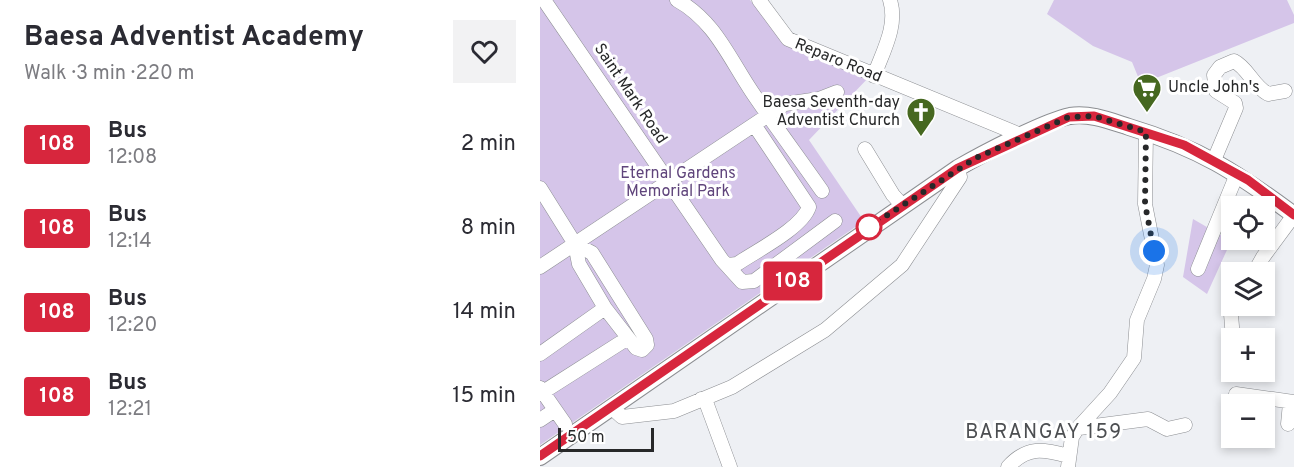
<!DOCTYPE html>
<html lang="en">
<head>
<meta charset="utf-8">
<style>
  :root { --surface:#fff; --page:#f2f2f3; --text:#2b2b33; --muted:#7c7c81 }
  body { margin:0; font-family:Overpass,sans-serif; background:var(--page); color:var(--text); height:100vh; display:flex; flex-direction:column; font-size:22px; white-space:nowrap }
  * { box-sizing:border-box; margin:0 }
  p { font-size:20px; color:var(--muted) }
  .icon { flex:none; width:33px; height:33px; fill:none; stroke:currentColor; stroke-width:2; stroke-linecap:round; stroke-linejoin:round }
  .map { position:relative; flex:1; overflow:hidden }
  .details { display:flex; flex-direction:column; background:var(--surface); width:540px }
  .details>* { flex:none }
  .badge { padding:0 12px; border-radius:4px; font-size:21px; line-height:39px }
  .controls { position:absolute; left:681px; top:196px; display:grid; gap:12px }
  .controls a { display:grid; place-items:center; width:54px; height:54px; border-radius:0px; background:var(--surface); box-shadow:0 3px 9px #0003; font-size:30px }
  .scale { position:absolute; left:18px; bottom:15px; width:96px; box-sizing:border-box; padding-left:6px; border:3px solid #272829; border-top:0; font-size:16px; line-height:21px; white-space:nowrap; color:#272829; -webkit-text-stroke:4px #fff; paint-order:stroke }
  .you { position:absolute; width:30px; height:30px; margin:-15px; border:4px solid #fff; border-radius:50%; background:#1a73e8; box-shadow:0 0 0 9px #1a73e833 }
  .map>.badge { position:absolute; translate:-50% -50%; box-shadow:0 0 0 3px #fff }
  .round { display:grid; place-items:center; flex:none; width:63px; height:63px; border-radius:0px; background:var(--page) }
  .overview { display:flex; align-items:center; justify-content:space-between; height:102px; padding:0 24px }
  h1 { font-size:28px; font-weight:700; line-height:45px }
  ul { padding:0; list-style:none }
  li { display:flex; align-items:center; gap:18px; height:84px; padding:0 24px }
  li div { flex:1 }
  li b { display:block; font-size:22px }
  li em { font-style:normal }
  li .badge { min-width:66px; font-weight:700; text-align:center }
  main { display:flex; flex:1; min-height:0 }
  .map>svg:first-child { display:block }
  .green { fill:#d5c5e9 }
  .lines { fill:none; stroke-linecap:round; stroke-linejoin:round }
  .minor-casing { stroke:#8c8e92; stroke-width:15 }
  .major-casing { stroke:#8c8e92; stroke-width:18 }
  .minor { stroke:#fff; stroke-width:14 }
  .major { stroke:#fff; stroke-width:16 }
  .line-casing { stroke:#fff; stroke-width:14 }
  .line { stroke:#d7263d; stroke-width:9 }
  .walk { stroke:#272829; stroke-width:6; stroke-dasharray:0 10.8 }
  .stop-dot { fill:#fff; stroke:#d7263d; stroke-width:3 }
  .labels { text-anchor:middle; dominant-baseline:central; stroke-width:6; stroke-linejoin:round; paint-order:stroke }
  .street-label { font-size:16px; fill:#272829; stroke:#fff }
  .poi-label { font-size:16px; fill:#272829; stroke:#fff; text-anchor:start }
  .park-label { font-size:16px; fill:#5f447b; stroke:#fff }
  .quarter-label { font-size:20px; letter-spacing:1.5px; fill:#4c4e51; stroke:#fff }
</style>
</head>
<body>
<main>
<section class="details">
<div class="overview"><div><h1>Baesa Adventist Academy</h1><p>Walk · 3 min · 220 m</p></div><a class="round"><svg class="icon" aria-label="heart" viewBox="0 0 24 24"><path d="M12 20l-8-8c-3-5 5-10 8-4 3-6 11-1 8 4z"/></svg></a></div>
<ul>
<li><span class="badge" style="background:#d7263d;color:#fff">108</span><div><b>Bus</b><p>12:08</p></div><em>2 min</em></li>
<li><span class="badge" style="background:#d7263d;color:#fff">108</span><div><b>Bus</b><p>12:14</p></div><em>8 min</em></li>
<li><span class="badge" style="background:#d7263d;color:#fff">108</span><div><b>Bus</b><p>12:20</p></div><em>14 min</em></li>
<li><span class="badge" style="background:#d7263d;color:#fff">108</span><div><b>Bus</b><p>12:21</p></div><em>15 min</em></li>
</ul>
</section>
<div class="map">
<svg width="754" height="467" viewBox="0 0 754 467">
  <rect width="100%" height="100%" fill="#eef0f4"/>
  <path class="green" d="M0,0H210L244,42L330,76L269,140L324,221L0,445Z
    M514,0H747L754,15V23L601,84L592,62L553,46L507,14Z
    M653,219L691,241L667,294L643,277Z"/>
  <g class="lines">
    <g class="minor-casing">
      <path id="minor" d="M4,0L182,260L202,282L214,281L295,221
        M137,0C175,21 189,58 212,92C235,126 259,158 282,191
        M219,0L248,39L483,136
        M334,76C343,51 358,26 350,0
        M325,149L353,195L363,206
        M674,160L696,108L695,103L676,91L674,75L680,67L694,61C708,68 713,86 728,94L745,91
        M0,188L35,244L39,264L65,308L96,348L102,350L107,345L106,339L52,253L35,244
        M188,265L197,264C216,251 262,228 269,207L215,126
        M0,267L245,104L279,99L297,92
        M658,269L697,174
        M714,273L723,257L754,215
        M693,339L691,314L694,306
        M0,354L65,308
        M0,388L25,424
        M0,394L88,338
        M696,394L754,402
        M161,399L166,402L190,467
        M72,408L82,417L134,411L192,387L285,330L362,265L420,177L418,168
        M0,420L15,410
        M748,424L750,403
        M539,428L608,419L627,429L645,425
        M468,467C487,446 503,449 528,456
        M528,467L532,437L537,429L570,393L594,358L597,320L614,279L617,265L605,204L606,132"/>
    </g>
    <g class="major-casing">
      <path id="major" d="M0,457L418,168C442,154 505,121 530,116C551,113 570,121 589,127C659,148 696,172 754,215"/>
    </g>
    <use href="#minor" class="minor"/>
    <use href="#major" class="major"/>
  </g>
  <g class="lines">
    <g class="line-casing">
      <path id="line" d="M0,456L418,168L529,117L554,116L644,145L708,180L754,215"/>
    </g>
    <use href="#line" class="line"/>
    <path class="walk" d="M329,227L436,158L529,117L554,116L606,132L605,204L614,251"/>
  </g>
  <defs>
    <g id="supermarket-pin" transform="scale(1.5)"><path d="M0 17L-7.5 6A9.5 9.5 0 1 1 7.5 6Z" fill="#466820" stroke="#fff"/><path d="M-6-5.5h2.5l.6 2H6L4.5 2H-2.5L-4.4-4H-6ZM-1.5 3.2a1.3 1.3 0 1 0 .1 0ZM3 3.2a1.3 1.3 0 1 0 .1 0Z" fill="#fff"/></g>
    <g id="church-pin" transform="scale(1.5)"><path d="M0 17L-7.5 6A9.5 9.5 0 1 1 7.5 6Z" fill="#466820" stroke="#fff"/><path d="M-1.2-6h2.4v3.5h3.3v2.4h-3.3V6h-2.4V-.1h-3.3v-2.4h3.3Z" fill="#fff"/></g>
  </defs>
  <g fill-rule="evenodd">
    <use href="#supermarket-pin" x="607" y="88"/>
    <use href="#church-pin" x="381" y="112"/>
  </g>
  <circle class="stop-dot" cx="329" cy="227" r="12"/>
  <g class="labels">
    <g class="street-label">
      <text transform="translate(298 61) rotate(22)">Reparo Road</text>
      <text transform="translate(90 94) rotate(56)">Saint Mark Road</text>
    </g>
    <g class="poi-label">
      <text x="628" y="88">Uncle John's</text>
      <text x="360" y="103" text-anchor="end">Baesa Seventh-day<tspan x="360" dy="18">Adventist Church</tspan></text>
    </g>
    <g class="park-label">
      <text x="138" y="174">Eternal Gardens<tspan x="138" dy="18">Memorial Park</tspan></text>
    </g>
    <g class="quarter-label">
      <text x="504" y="433">BARANGAY 159</text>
    </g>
  </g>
</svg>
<div class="controls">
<a><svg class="icon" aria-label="locate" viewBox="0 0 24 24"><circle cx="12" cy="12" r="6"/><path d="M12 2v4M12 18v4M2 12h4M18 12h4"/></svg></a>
<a><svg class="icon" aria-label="layers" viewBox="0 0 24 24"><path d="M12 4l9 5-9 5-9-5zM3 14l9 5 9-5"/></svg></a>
<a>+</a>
<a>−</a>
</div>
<div class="scale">50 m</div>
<div class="you" style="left:614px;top:251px"></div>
<b class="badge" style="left:253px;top:281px;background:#d7263d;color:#fff">108</b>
</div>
</main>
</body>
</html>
